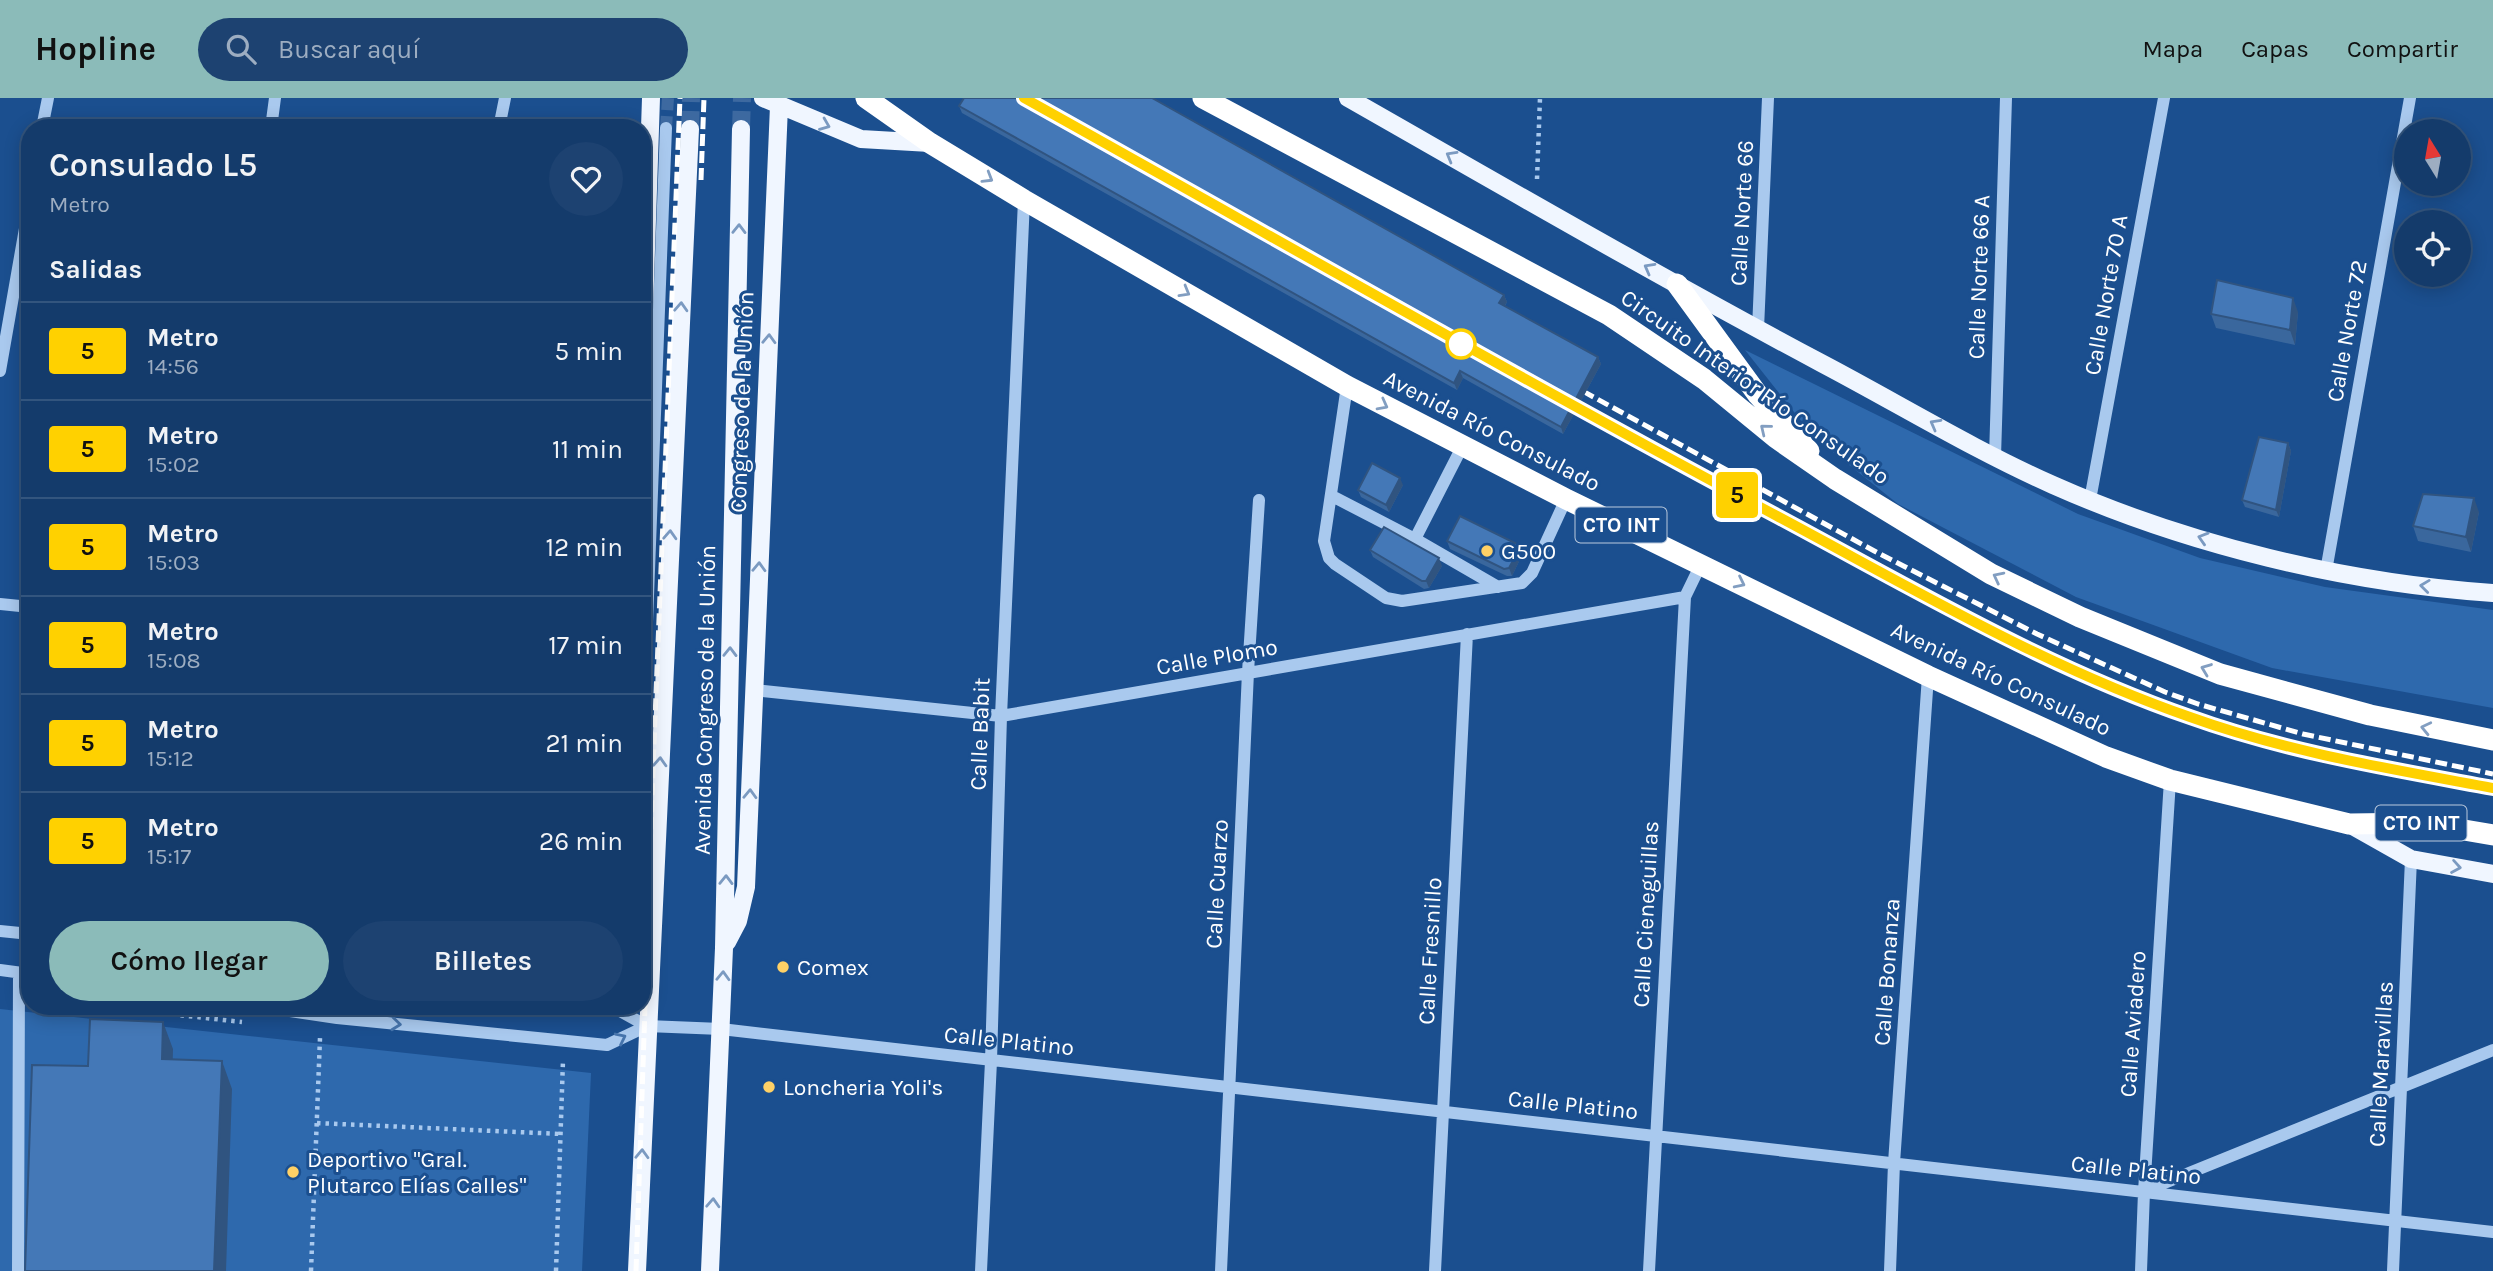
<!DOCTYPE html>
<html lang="es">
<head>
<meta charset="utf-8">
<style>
  :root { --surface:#143b6b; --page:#1d4271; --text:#f1f3f6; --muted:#9dadc1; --line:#33557e; --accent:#8bbbb9 }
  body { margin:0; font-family:Karla,sans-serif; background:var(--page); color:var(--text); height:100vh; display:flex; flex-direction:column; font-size:26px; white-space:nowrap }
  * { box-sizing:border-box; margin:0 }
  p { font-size:23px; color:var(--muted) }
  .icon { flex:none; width:38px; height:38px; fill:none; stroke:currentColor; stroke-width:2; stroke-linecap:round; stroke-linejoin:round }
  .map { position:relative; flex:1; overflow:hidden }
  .panel { position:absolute; left:21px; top:21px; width:630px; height:896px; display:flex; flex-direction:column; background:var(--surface); border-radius:28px; box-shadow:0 4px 18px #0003,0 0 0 2px var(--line) }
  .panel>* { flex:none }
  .badge { padding:0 14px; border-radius:5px; font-size:24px; line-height:46px }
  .needle { width:46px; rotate:349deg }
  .buttons { position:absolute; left:2394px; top:21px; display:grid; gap:14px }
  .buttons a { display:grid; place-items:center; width:77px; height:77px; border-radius:50%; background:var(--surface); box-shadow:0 4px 18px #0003,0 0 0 2px var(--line); font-size:35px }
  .map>.badge { position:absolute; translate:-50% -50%; box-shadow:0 0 0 4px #fff }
  h2 { padding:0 28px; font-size:26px; line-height:63px }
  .round { display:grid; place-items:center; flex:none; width:74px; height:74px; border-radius:37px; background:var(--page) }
  .summary { display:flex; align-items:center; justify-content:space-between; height:119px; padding:0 28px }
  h1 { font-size:33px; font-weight:600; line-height:52px }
  .action { display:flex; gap:14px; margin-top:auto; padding:14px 28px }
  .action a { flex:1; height:80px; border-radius:42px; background:var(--accent); color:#111; font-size:28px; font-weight:600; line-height:80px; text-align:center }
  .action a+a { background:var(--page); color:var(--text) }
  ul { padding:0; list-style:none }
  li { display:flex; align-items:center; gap:21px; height:98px; padding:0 28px; border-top:2px solid var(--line) }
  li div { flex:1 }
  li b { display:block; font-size:26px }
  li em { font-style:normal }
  li .badge { min-width:77px; font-weight:700; text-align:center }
  header { display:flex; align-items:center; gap:42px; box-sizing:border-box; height:98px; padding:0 35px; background:var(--accent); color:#111 }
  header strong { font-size:33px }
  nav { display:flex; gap:38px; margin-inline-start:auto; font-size:24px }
  .search { width:490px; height:63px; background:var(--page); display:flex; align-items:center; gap:18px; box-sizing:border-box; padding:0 24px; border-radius:38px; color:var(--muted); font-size:26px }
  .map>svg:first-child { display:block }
  .green { fill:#2e69ad }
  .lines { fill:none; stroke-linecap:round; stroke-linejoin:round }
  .minor-tunnel { stroke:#3d69a0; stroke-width:12; stroke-dasharray:12 6; stroke-linecap:butt }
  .major-tunnel { stroke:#3d69a0; stroke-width:18; stroke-dasharray:18 9; stroke-linecap:butt }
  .path { stroke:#a9c9ee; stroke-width:4.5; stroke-dasharray:3.5 5; stroke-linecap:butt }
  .minor { stroke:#a9c9ee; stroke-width:12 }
  .major { stroke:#f0f6ff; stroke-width:18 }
  .highway { stroke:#fff; stroke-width:21 }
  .rail { stroke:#fff; stroke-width:5; stroke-dasharray:12 5; stroke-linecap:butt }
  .wall { fill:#3a679d }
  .shaded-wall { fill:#305480 }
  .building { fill:#4478b7; stroke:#305480; stroke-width:2 }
  .oneway { stroke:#7b9ac1 }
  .oneway2 { stroke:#829ec1 }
  .oneway3 { stroke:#4674ac }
  .line-casing { stroke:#fff; stroke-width:16 }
  .line { stroke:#ffd100; stroke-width:10 }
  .stop-dot { fill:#fff; stroke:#ffd100; stroke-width:3.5 }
  .poi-dot { fill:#ffd166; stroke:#1b4f8f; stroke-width:2.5 }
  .labels { text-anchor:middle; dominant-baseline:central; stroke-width:6; stroke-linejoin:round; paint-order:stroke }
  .shield { fill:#1b4f8f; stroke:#bbcadd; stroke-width:2 }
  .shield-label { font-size:21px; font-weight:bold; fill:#fff }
  .street-label { font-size:23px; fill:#fff; stroke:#1b4f8f }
  .poi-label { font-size:23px; fill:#fff; stroke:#1b4f8f; text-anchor:start }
</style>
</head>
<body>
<header>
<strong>Hopline</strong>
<div class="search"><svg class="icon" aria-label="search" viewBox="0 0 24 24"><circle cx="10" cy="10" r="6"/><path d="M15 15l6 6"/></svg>Buscar aquí</div>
<nav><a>Mapa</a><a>Capas</a><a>Compartir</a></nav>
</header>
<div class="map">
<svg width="2493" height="1173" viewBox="0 0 2493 1173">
  <rect width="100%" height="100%" fill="#1b4f8f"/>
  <path class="green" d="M1745,252L2078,416L2200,460L2325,489L2493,512V610L2272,570L2076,499L1898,406L1813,338Z
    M0,911L591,975L582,1173H0Z"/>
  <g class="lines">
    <path class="minor-tunnel" d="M666,30L668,0"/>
    <path class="major-tunnel" d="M690,31L691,0
      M741,31L742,0"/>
    <path class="path" d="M1537,81L1540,0
      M96,908L242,924
      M317,1025L561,1036
      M311,1173L320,940
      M556,1173L563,962"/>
    <path class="minor" d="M42,30L48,0
      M271,30L275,0
      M499,30L505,0
      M1758,231L1768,0
      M0,273L30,102
      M1347,288L1324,443L1329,460L1335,466L1386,500L1402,503L1522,485L1532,475L1566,401
      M1995,359L2006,0
      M1332,398L1415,441L1498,489
      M2090,402L2164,0
      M1415,441L1462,349
      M2326,473L2410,0
      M0,506L30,509
      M754,592L1001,618L1685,499
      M642,654L666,30
      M0,833L30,836
      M0,872L30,876
      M256,908L337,920L607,947L647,928
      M611,908L647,928L721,931L2493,1134
      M2147,1092L2493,952
      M18,1173L19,875
      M981,1173L991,963L1001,618L1024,102
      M1221,1173L1248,574L1259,402
      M1435,1173L1467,536
      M1649,1173L1685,499L1701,466
      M1890,1173L1894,1065L1928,578
      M2141,1173L2144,1094L2170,682
      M2393,1173L2411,761"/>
    <path class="major" d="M763,0L861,41L930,45
      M1348,0C1506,90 1663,181 1823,266C1899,306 1974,352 2053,387C2188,447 2345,485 2493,495
      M642,273L651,0
      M2349,726L2411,761L2493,776
      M727,844L738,823L746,789L779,8
      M637,1173L690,31
      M710,1173L724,850L741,31"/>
    <path class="highway" d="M866,0L930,45L1024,102L1347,288L1566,401L1928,578L2106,659L2170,682L2349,726L2423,725L2493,737
      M1203,0L1609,217L1704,281L1776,340L1835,381L1991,476L2080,519L2220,576L2370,617L2493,642
      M1677,186L1758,297L1809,353"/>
    <path class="rail" d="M701,82L704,0
      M1568,285L1878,455L2037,536L2165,594L2198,606L2303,636L2493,676
      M1560,301L1973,524L2155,607L2194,621L2299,651L2493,690
      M636,1173L654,645L680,0"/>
  </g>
  <path class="wall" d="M959,8L1504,197L1507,204L1505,208L1598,259L1601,266L1563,336L1463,280L1457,292L962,15Z
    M2298,214L2295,247L2216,230L2211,216Z
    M2288,345L2291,353L2279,419L2245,409L2242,402Z
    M1403,387L1389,414L1361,399L1358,392Z
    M2479,414L2471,454L2418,443L2413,428Z
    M1447,443L1523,455L1512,478H1507L1450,451Z
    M1370,452L1442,468L1429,490L1424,491L1373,459Z"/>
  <path class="shaded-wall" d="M1504,197L1507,204L1502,212L1499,205Z
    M2293,200L2298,214L2295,247L2290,232Z
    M1598,259L1601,266L1563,336L1561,329Z
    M1460,273L1463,280L1457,292L1454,285Z
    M2288,345L2291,353L2279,419L2276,412Z
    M1400,380L1403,387L1389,414L1386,407Z
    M2474,400L2479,414L2471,454L2466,439Z
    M1521,448L1523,455L1512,478L1509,470Z
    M1439,460L1442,468L1429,490L1426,483Z
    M163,924L173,951L172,989L162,961Z
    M222,963L232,991L226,1173H214Z"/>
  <path class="building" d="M964,0H1152L1504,197L1499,205L1598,259L1561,329L1460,273L1454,285L959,8Z
    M2217,182L2293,200L2290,232L2211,216Z
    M2259,339L2288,345L2276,412L2242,402Z
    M1372,365L1400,380L1386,407L1358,392Z
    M2423,396L2474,400L2466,439L2413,428Z
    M1460,418L1521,448L1509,470L1504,471L1447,443Z
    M1384,429L1439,460L1426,483H1422L1370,452Z
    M90,921L163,924L162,961L222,963L214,1173H25L32,967L88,968Z"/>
  <defs><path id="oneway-chevron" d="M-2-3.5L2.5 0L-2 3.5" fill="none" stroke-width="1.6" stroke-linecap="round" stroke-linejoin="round" transform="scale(1.75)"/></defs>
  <g class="oneway">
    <use href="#oneway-chevron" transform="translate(825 27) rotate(22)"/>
    <use href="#oneway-chevron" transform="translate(1451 58) rotate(-150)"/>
    <use href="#oneway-chevron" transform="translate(739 131) rotate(-89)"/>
    <use href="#oneway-chevron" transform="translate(1649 170) rotate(-151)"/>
    <use href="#oneway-chevron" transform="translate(681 209) rotate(-87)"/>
    <use href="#oneway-chevron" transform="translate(769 241) rotate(-88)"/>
    <use href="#oneway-chevron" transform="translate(1935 326) rotate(-151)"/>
    <use href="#oneway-chevron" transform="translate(670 437) rotate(-87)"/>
    <use href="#oneway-chevron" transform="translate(2203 440) rotate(-163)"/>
    <use href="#oneway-chevron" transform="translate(759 469) rotate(-88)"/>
    <use href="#oneway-chevron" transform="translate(2425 488) rotate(-173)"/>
    <use href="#oneway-chevron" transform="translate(730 554) rotate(-89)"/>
    <use href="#oneway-chevron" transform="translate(660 664) rotate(-87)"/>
    <use href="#oneway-chevron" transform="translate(750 696) rotate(-88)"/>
    <use href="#oneway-chevron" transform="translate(2456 769) rotate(10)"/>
    <use href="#oneway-chevron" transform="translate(726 782) rotate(-89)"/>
    <use href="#oneway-chevron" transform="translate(723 878) rotate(-88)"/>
    <use href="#oneway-chevron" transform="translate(642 1056) rotate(-88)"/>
    <use href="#oneway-chevron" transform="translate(713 1105) rotate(-87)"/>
  </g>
  <g class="oneway2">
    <use href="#oneway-chevron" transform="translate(988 80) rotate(31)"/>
    <use href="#oneway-chevron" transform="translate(1185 194) rotate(30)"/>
    <use href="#oneway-chevron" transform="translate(1383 307) rotate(28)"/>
    <use href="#oneway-chevron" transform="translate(1765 331) rotate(-141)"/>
    <use href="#oneway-chevron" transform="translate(1998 479) rotate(-153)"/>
    <use href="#oneway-chevron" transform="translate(1740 485) rotate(26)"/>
    <use href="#oneway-chevron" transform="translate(2206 571) rotate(-159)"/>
    <use href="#oneway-chevron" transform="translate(2426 630) rotate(-167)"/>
  </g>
  <g class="oneway3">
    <use href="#oneway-chevron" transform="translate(396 926) rotate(6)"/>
    <use href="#oneway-chevron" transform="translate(621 940) rotate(-26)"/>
  </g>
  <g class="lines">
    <g class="line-casing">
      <path id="line" d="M1024,0C1275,140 1524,283 1777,418C1912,490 2045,569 2190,619C2287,654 2391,671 2493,690"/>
    </g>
    <use href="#line" class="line"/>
  </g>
  <circle class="stop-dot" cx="1461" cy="246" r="14"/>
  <g class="poi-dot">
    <circle cx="1487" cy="453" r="7"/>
    <circle cx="783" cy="869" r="7"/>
    <circle cx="769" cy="989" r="7"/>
    <circle cx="293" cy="1074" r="7"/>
  </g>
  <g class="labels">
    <g class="shield">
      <rect x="1575.5" y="409.5" width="91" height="35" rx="5"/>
      <rect x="2375.5" y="707.5" width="91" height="35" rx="5"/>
    </g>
    <g class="shield-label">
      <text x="1621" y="427">CTO INT</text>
      <text x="2421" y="725">CTO INT</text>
    </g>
    <g class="street-label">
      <text transform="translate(1742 115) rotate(-87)">Calle Norte 66</text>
      <text transform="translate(1979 179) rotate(-88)">Calle Norte 66 A</text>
      <text transform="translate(2106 197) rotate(-80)">Calle Norte 70 A</text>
      <text transform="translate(2347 233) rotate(-80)">Calle Norte 72</text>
      <text transform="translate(1755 289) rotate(35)">Circuito Interior Río Consulado</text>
      <text transform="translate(742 304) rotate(-88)">Congreso de la Unión</text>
      <text transform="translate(1492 333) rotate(27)">Avenida Río Consulado</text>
      <text transform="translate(1217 559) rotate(-10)">Calle Plomo</text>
      <text transform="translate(2001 581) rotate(25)">Avenida Río Consulado</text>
      <text transform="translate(705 602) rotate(-89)">Avenida Congreso de la Unión</text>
      <text transform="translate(980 636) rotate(-88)">Calle Babit</text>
      <text transform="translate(1217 786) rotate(-87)">Calle Cuarzo</text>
      <text transform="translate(1646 816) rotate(-87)">Calle Cieneguillas</text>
      <text transform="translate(1430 853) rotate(-87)">Calle Fresnillo</text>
      <text transform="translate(1887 874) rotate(-86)">Calle Bonanza</text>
      <text transform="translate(2133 926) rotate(-86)">Calle Aviadero</text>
      <text transform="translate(1009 943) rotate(6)">Calle Platino</text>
      <text transform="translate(2381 966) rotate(-87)">Calle Maravillas</text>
      <text transform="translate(1573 1007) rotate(6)">Calle Platino</text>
      <text transform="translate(2136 1072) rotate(6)">Calle Platino</text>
    </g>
    <g class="poi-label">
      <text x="1501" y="453">G500</text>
      <text x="797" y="869">Comex</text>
      <text x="783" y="989">Loncheria Yoli's</text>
      <text x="307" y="1061">Deportivo "Gral.<tspan x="307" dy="26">Plutarco Elías Calles"</tspan></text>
    </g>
  </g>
</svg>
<div class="buttons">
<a><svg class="needle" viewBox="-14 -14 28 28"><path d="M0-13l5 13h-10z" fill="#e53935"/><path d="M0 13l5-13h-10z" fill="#9dadc1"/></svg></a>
<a><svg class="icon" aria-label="locate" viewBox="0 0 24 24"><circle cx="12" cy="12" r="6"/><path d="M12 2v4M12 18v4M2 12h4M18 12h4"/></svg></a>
</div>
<b class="badge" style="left:1737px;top:397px;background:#ffd100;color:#111">5</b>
<section class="panel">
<div class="summary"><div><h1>Consulado L5</h1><p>Metro</p></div><a class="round"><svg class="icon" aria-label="heart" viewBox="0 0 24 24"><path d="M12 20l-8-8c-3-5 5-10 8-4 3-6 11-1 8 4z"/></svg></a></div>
<h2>Salidas</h2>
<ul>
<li><span class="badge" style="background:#ffd100;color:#111">5</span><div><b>Metro</b><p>14:56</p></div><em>5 min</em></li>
<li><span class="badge" style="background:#ffd100;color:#111">5</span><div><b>Metro</b><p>15:02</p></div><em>11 min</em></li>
<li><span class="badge" style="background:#ffd100;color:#111">5</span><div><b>Metro</b><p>15:03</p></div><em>12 min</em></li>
<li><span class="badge" style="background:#ffd100;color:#111">5</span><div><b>Metro</b><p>15:08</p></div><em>17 min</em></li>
<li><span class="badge" style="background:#ffd100;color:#111">5</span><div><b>Metro</b><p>15:12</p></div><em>21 min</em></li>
<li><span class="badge" style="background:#ffd100;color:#111">5</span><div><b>Metro</b><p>15:17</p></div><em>26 min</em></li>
</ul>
<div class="action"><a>Cómo llegar</a><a>Billetes</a></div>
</section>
</div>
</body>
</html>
